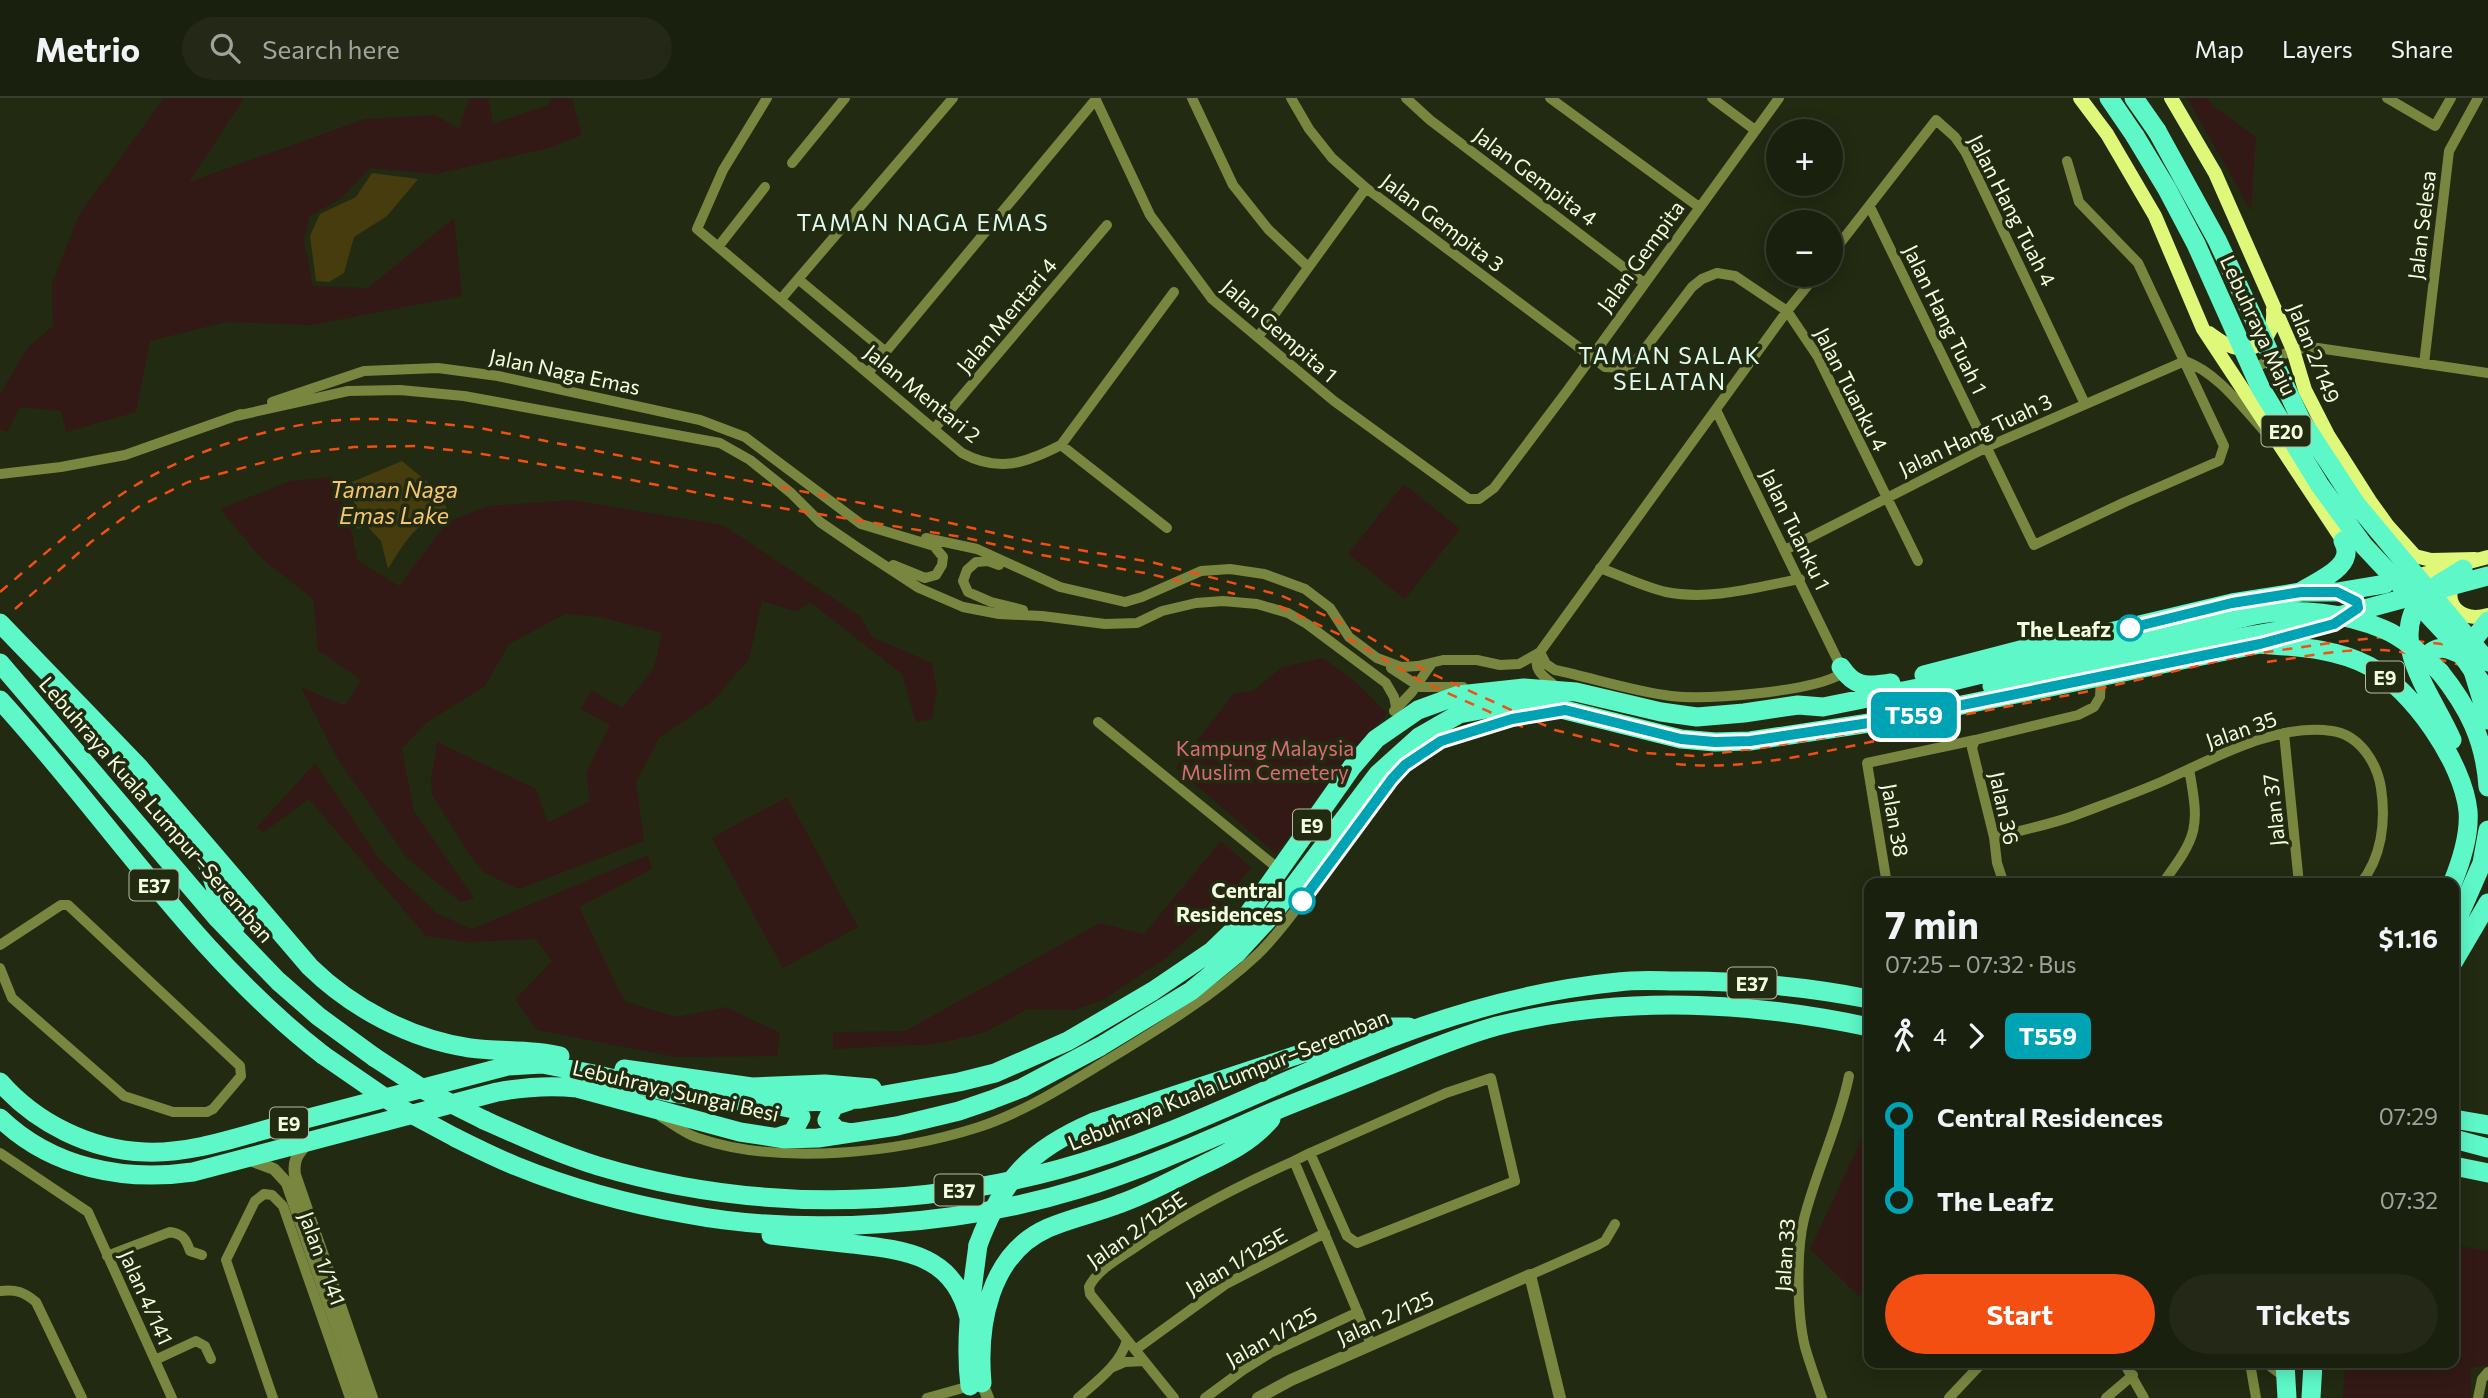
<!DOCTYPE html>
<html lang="en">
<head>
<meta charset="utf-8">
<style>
  :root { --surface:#1a200e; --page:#232817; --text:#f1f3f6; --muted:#9fa39e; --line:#383e2e; --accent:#f34f13 }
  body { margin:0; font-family:Commissioner,sans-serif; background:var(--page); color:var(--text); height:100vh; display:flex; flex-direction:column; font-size:26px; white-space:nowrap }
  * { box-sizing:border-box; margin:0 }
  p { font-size:23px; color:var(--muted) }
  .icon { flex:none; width:38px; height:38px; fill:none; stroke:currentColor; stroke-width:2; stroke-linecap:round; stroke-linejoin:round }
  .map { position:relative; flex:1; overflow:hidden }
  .details { position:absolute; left:1864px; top:780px; width:595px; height:490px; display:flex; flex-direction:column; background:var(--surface); border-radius:14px; box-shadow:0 4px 18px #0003,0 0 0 2px var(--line) }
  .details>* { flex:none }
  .badge { padding:0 14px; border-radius:10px; font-size:24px; line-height:46px }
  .controls { position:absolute; left:1766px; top:21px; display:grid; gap:14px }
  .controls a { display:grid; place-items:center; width:77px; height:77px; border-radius:50%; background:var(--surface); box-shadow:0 4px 18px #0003,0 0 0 2px var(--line); font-size:35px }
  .map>.badge { position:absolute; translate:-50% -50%; box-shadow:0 0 0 4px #fff }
  .legs { display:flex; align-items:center; gap:10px; height:77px; padding:0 21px; font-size:23px }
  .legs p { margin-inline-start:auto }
  .summary { display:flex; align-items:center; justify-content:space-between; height:119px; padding:0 21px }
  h1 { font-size:38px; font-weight:700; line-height:52px }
  .action { display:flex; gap:14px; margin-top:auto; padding:14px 21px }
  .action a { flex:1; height:80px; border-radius:42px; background:var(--accent); color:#fff; font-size:28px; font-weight:700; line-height:80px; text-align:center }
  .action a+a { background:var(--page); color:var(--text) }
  ul { padding:0 21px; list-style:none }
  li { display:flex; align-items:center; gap:24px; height:84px; font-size:26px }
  li i { display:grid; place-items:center; width:10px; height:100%; margin:0 9px; background:currentColor }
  li i::after { content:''; width:18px; height:18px; margin:-9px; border:5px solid; border-radius:50%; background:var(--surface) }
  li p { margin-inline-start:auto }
  li:first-child i { background:linear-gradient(#0000 50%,currentColor 0) }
  li:last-child i { background:linear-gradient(currentColor 50%,#0000 0) }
  header { display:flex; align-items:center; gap:42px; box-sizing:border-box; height:98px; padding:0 35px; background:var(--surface); border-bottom:2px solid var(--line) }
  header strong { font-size:33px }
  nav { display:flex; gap:38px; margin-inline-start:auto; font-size:24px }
  .search { width:490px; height:63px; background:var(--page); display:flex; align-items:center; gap:18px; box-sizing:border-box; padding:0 24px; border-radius:38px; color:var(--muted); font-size:26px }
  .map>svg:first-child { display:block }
  .green { fill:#331915 }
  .water { fill:#473c0e }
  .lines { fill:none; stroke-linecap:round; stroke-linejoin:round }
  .minor { stroke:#788640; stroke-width:10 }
  .tertiary { stroke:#788640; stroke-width:12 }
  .secondary { stroke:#e0f879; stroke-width:14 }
  .motorway { stroke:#5ef7c7; stroke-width:19 }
  .rail { stroke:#f34f13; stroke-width:2.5; stroke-dasharray:10 9; stroke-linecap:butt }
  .motorway-bridge { stroke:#5ef7c7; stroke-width:19 }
  .line-1-casing { stroke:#fff; stroke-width:16 }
  .line-1 { stroke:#00a3b4; stroke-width:10 }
  .stop-1-dot { fill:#fff; stroke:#00a3b4; stroke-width:3.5 }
  .labels { text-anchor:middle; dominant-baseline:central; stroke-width:7; stroke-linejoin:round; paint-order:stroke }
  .shield { fill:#222a12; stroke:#b5bea0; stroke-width:2 }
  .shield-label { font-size:19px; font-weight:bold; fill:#f4fddd }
  .street-label { font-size:21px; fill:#f4fddd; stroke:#222a12 }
  .stop-label { font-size:21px; font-weight:bold; fill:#f4fddd; stroke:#222a12; text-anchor:end }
  .park-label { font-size:21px; fill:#db6b74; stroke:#222a12 }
  .neighbourhood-label { font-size:23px; letter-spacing:2px; fill:#dffdef; stroke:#222a12 }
  .water-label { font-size:23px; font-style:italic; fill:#f8c670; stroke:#222a12 }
</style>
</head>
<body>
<header>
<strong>Metrio</strong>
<div class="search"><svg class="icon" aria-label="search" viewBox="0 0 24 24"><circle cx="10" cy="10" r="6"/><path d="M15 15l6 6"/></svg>Search here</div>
<nav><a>Map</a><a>Layers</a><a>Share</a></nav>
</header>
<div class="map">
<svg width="2488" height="1300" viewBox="0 0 2488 1300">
  <rect width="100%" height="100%" fill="#222a12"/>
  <path class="green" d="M164,0H244L189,84L365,21L436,17L459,31L469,1L488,0L493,26L550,6L551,0H572L582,37L549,50L436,76L370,70L340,101L310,118L304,142L313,188L368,190L454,120L462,198L311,227L226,224L150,243L136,314L66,334L61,313L20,309L7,334L0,332V296L28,249L53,228L52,186L79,117Z
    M2187,0H2208L2213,8L2256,39L2251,113Z
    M332,379L348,419L358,462L399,488L447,424L488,408L572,402L723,427L860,518L872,539L932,565L937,591L932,621L916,624L902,576L810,504L797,514L762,503L749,561L713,603L659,640L636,684L644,743L519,791L485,775L472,760L432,697L431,682L437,644L536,691L548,725L590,703L586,675L610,627L581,611L591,592L622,610L654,570L662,535L600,519L565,516L509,546L485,588L426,625L402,650L414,713L474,800L461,804L407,760L337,660L301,589L345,608L361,582L318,552L313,501L261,460L220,411L290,383Z
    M1404,386L1460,431L1405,501L1348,456Z
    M1323,560L1358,586L1387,616L1349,656L1276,756L1176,670L1234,595L1253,593L1282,569Z
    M315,665L380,762L438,816L472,831L648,757L652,771L579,809L624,903L676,919L726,909L780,935L777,958L676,959L537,932L515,902L552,863L535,841L467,844L426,838L309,701L264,734L256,730Z
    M787,699L858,829L783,870L712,740Z
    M1221,743L1251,770L1208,822L1166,860L1103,902L1074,912L1027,911L986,934L936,946L833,951V934L905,933L1100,825L1144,836Z
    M1865,1035L1869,1038V1182L1859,1198L1810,1151Z
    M2454,1147L2488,1153V1267L2471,1270V1300H2343L2345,1265H2454Z"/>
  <path class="water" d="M372,75L418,81L387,118L354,139L344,175L329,184L316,183L310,138L320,116L356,99Z
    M402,363L437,392L447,411C414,428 407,440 388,471L381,443L367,428L357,431L352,384Z"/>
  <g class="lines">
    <path class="minor" d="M767,0L723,72L697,131L962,355C999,375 1026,365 1061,347L1174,194
      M1095,0L1150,117L1212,201L1334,303L1469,401H1479L1494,390L1567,293L1779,0
      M1192,0L1233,87L1268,131L1308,169
      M1291,0L1309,31L1332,60L1366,90L1605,269L1624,270L1634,265L1692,189L1702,181L1717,175L1735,178L1787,213L1818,259L1918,463
      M1406,0L1430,22L1644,185
      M1550,0L1699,109
      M1712,0L1755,32
      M2387,0L2435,28L2451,0
      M792,65L845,0
      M1870,109L2034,447L2125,404L2219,363L2224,348L2138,165L2079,104L2067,63
      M718,149L765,89
      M1830,158L1936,22L1955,39L1966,55L2085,306
      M798,181L886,254
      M781,201L953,0
      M1258,239L1366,90
      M2185,263C2218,275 2242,309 2266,335
      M2424,266L2449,53L2478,0
      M2249,272L2293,252L2311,249L2488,275
      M868,275L1096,1
      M272,304L364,273L438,270L498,278L700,322L745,339L861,426L934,448L943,459L942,467L936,477L925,480L893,467
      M1716,312L1841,569
      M236,318L348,293L400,292L464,298L720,345L750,362L791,395L820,424L858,450L919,490L963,509L999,516L1042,518L1105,526L1137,525L1162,513L1196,505L1223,503L1257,506L1288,515L1307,526L1386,585L1394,599L1396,609
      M934,331L1107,127
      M1061,347L1167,430
      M0,376L61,369L125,357L241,316
      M926,440L977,451L1060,489L1125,504L1142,499L1201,473L1230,471L1264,476L1305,491L1330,510L1349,539L1377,560L1401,569L1418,568L1443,562H1477L1500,567L1519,566L1540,554
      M1785,452L1987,349L2185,263
      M999,467L988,463L976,464L967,472L963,483L968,494L991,504L1023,512
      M1600,470C1622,478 1644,489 1666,494C1710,503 1757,489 1800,481
      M1540,554L1546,566L1555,572C1593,580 1632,593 1671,598C1707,602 1811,594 1841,576
      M1391,570L1420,589H1463
      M1553,586C1541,577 1531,569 1540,554L1787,213L1816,177
      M1394,613L1412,594L1432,565
      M1098,624L1281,773
      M2284,635L2299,786
      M1975,642L1972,650L1994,739L1997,765L2004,786
      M1994,739C2021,732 2050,727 2076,717C2105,706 2133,696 2161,684C2211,662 2277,624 2332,633C2360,637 2377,665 2381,690C2386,723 2382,760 2360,786
      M1887,786L1867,665L1975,642L2078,617L2094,609L2100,599L2101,580
      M2162,786C2198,737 2200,731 2189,671
      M0,847L61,807H68L240,968L241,978L213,1011L207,1014H173L124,998L12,900L0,870
      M661,1019C673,1026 685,1036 698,1040C779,1068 898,1055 979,1029C1022,1015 1063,989 1101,966C1155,933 1211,900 1257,857C1281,834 1300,805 1320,779C1344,746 1370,714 1392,681C1432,638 1492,624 1548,615
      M0,1055L88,1114L172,1300
      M1294,1063L1371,1246
      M107,1158L170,1134C183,1136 186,1141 190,1153L202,1157
      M1530,1177L1598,1147L1605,1143L1615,1126
      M0,1193C16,1191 24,1194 36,1204L82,1300
      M1135,1252L1226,1186L1325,1135
      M155,1262L196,1243L205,1248L211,1261
      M2124,1265L2144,1300
      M2250,1265L2256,1300
      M2266,1265L2287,1281
      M1111,1270L1125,1264L1144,1263
      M273,1300L226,1162L255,1103L264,1096L272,1097L283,1108L350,1300
      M927,1300L970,1288
      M1078,1300C1097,1283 1120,1267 1127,1242
      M1174,1300L1090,1196L1089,1189C1097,1172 1119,1160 1134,1150C1185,1115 1238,1088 1294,1063L1310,1055L1446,995L1491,980L1515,1083L1357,1145L1347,1138L1310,1055
      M1205,1300L1243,1272L1270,1255L1358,1214
      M1822,1300C1816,1283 1810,1266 1805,1249C1797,1217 1796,1153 1804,1121C1816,1073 1839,1027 1849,978
      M1949,1300L1982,1265
      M2106,1300L2133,1277
      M2478,1300L2482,1281L2488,1274"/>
    <path class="tertiary" d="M307,1046C297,1056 293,1063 295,1077L372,1300
      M250,1062L274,1071L287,1085L361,1300
      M982,1285L988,1300
      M1258,1300L1291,1282L1530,1177L1560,1300"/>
    <path class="secondary" d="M2080,0L2107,36L2155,118L2203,231L2343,443
      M2171,0L2215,75L2293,252L2305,292L2328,337L2370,403L2388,428L2415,458L2431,462L2475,461
      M2209,235C2216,240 2223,246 2233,249C2259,257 2275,236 2273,212
      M2408,480L2488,459
      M2454,482C2442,509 2463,524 2488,517"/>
    <path class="motorway" d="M2109,0L2135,38
      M2134,0L2157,33
      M2302,493C2319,482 2357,468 2343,443
      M2488,523L2470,546L2469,560L2488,622
      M0,525L138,668L310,869C352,910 410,941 470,950C500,954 530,951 560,958
      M0,565L218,821L278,883L318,918L374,959
      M2416,568C2437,546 2441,546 2468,560
      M1841,569C1856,591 1867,588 1891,585
      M2440,574C2468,609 2485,642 2488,689
      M1924,577L2032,549L2110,534L2232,505L2301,494H2337L2385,486
      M1992,588L2095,565
      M0,602C108,720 195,858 323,957
      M2452,642C2434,599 2385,543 2423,499C2433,487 2450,480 2463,471
      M201,747L219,800L235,829
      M2454,829L2482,765L2488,732
      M2454,863L2488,805
      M624,971L752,989L825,986L872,990
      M0,984C36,1025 90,1052 145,1054C192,1056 241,1038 286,1026C360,1007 434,987 508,968L542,966L594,976L672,995L767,1006L861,1001L959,984L995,975L1068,943L1153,893L1212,853L1244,822L1352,669L1376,641L1418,612L1459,597L1524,590L1576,594L1661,614L1697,619L1744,615L1798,607L1823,609L1953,583L2027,565L2131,546L2259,516
      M849,1003L834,1008L827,1022L837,1032L851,1035
      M0,1020C52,1070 124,1084 193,1074L497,994C524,989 549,987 577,990L740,1034L785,1041L818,1040L897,1028L959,1013L991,1002L1022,990L1101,948L1191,893L1236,856L1272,817L1378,676L1419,639L1459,616L1502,608L1545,607L1681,641L1715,644L1750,643L1889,622L2260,546C2297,549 2335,550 2369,568C2412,591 2463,664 2468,713C2470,737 2461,764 2452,786
      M2454,1021L2488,1027
      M484,1022C522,1039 559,1056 598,1068C748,1113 909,1112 1060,1071C1162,1043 1257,994 1355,954C1439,919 1527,893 1618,884C1640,881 1661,883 1683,883C1745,883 1808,889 1869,901
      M1094,1024L1382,929H1409
      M778,1039L793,1034L801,1019L798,1012L779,1008
      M456,1040C476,1050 496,1060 516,1068C570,1090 629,1106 686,1116C807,1139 962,1127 1079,1091C1148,1070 1212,1040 1277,1012C1311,998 1346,985 1380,971C1418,956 1457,939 1497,928C1619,897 1747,903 1869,929
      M2454,1041L2488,1050
      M2454,1068L2488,1075
      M771,1137C798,1140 825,1143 852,1146C906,1152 955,1157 969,1220
      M2285,1265L2287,1300
      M982,1285C977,1227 989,1156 1048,1130C1071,1120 1096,1115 1119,1106C1148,1096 1174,1081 1201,1068C1228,1055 1251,1044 1271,1021
      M970,1288C964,1241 972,1193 978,1147
      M2311,1300L2313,1265"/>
    <path class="rail" d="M0,494C41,459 81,423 125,394C190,351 280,324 357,321C398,320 440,326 480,330L866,406L1038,445L1151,464L1280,497L1359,533L1426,573L1555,632L1645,655L1695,658L1760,650L1962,617L2085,594L2240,558L2337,544L2383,539L2442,546L2488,554
      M1279,508L1353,543L1421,583L1523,629
      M15,511L91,444L138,409L188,384L300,355L354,349L415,348L477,355L626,381L762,407L962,439L1036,456L1150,476L1235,496
      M2267,564C2304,559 2344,550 2382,552C2418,555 2454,564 2488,576
      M1676,666C1757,674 1844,648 1924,633"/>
    <path class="motorway-bridge" d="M2157,33L2217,142L2301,322L2356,406L2488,564
      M2135,38L2167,91L2196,146L2260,289L2319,386L2364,448L2450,540L2488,594
      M2259,516C2300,510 2345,515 2383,531C2405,540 2423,558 2440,574
      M2095,565L2294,530L2488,478
      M323,957L400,1010L456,1040
      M374,959L426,993L484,1022
      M978,1147C1003,1081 1029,1052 1094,1024"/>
  </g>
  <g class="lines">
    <g class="line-1-casing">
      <path id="line-1" d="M1302,803L1392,681L1405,667L1441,643L1512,621L1565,612L1681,641L1715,644L1750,643L1889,622L2260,546L2334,526L2358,510L2357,504L2337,494H2301L2232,505L2130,530"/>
    </g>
    <use href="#line-1" class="line-1"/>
  </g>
  <g class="stop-1-dot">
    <circle cx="2130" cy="530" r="12"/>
    <circle cx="1302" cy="803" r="12"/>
  </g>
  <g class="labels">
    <g class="shield">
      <rect x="2261.5" y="317.5" width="49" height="31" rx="5"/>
      <rect x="2366" y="563.5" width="38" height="31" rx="5"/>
      <rect x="1293" y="711.5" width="38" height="31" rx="5"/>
      <rect x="129.5" y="771.5" width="49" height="31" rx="5"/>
      <rect x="1727.5" y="869.5" width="49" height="31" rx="5"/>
      <rect x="270" y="1009.5" width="38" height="31" rx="5"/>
      <rect x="934.5" y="1076.5" width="49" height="31" rx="5"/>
    </g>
    <g class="shield-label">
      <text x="2286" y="333">E20</text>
      <text x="2385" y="579">E9</text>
      <text x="1312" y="727">E9</text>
      <text x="154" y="787">E37</text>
      <text x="1752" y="885">E37</text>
      <text x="289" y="1025">E9</text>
      <text x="959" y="1092">E37</text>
    </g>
    <g class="street-label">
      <text transform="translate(1536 78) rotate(37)">Jalan Gempita 4</text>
      <text transform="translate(2013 112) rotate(63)">Jalan Hang Tuah 4</text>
      <text transform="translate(1443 124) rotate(37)">Jalan Gempita 3</text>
      <text transform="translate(2421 127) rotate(-83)">Jalan Selesa</text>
      <text transform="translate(1640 158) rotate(-54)">Jalan Gempita</text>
      <text transform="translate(1006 217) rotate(-50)">Jalan Mentari 4</text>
      <text transform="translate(1946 221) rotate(64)">Jalan Hang Tuah 1</text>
      <text transform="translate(2259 227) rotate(65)">Lebuhraya Maju</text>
      <text transform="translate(1280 232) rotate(41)">Jalan Gempita 1</text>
      <text transform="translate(2315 255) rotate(68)">Jalan 2/149</text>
      <text transform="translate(565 273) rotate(12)">Jalan Naga Emas</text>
      <text transform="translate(1852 291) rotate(63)">Jalan Tuanku 4</text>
      <text transform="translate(923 295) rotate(39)">Jalan Mentari 2</text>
      <text transform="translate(1975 336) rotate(-25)">Jalan Hang Tuah 3</text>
      <text transform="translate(1796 431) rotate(64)">Jalan Tuanku 1</text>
      <text transform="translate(2241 631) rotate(-19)">Jalan 35</text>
      <text transform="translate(2005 710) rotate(78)">Jalan 36</text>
      <text transform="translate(157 711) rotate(49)">Lebuhraya Kuala Lumpur–Seremban</text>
      <text transform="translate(2273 712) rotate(-96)">Jalan 37</text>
      <text transform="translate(1896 722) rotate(80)">Jalan 38</text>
      <text transform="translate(1228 981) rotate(-22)">Lebuhraya Kuala Lumpur–Seremban</text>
      <text transform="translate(676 992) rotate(13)">Lebuhraya Sungai Besi</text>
      <text transform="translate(1136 1131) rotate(-35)">Jalan 2/125E</text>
      <text transform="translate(1784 1157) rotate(-86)">Jalan 33</text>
      <text transform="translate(323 1160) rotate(70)">Jalan 1/141</text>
      <text transform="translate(1236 1163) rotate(-30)">Jalan 1/125E</text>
      <text transform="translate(147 1199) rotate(66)">Jalan 4/141</text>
      <text transform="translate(1385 1219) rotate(-24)">Jalan 2/125</text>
      <text transform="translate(1271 1238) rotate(-29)">Jalan 1/125</text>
    </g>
    <g class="stop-label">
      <text x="2111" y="530">The Leafz</text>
      <text x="1283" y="791">Central<tspan x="1283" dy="24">Residences</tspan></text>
    </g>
    <g class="park-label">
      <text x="1265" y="649">Kampung Malaysia<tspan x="1265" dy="24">Muslim Cemetery</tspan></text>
    </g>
    <g class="neighbourhood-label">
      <text x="923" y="124">TAMAN NAGA EMAS</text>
      <text x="1670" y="257">TAMAN SALAK<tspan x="1670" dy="26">SELATAN</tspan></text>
    </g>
    <g class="water-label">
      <text x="394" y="391">Taman Naga<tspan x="394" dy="26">Emas Lake</tspan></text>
    </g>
  </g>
</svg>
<div class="controls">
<a>+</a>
<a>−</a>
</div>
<b class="badge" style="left:1914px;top:617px;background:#00a3b4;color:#fff">T559</b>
<section class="details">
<div class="summary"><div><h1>7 min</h1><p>07:25 – 07:32 · Bus</p></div><b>$1.16</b></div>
<div class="legs"><svg class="icon" aria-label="walk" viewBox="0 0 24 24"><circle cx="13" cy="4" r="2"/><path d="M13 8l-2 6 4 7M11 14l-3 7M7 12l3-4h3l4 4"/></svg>4<svg class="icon" aria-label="forward" viewBox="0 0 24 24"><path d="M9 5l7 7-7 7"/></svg><b class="badge" style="background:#00a3b4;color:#fff">T559</b></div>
<ul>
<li><i style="color:#00a3b4"></i><b>Central Residences</b><p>07:29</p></li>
<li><i style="color:#00a3b4"></i><b>The Leafz</b><p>07:32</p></li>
</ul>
<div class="action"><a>Start</a><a>Tickets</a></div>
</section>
</div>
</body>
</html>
